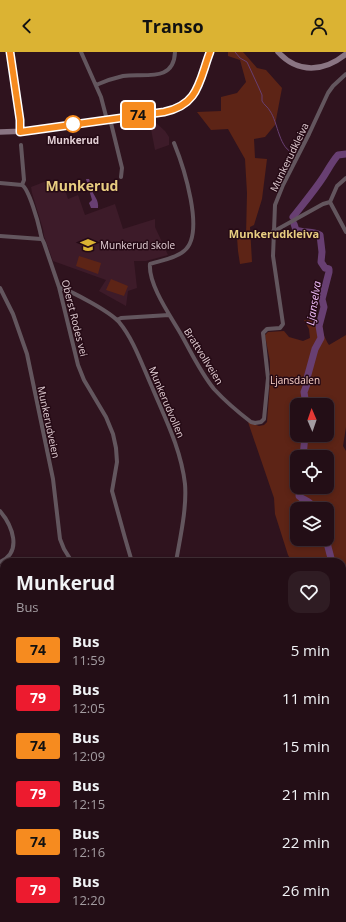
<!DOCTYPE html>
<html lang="en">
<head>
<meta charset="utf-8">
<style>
  :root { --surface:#230e16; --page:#2f1c23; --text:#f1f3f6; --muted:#a39ca1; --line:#402e35; --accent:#dbb333 }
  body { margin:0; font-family:"Open Sans",sans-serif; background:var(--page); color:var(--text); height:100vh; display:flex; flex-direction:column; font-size:15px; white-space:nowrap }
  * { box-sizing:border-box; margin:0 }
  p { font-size:13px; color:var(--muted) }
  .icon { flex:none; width:22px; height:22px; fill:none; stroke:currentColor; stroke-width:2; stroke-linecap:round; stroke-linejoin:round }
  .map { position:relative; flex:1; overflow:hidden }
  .sheet { position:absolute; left:0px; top:506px; width:346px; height:364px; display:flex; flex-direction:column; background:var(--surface); border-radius:12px 12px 0 0; box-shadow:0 2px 6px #0003,0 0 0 1px var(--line) }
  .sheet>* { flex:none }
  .badge { padding:0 8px; border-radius:3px; font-size:14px; line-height:26px }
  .needle { width:26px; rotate:358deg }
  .fabs { position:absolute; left:290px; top:346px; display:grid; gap:8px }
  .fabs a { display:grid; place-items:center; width:44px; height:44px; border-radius:8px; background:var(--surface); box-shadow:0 2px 6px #0003,0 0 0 1px var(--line); font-size:20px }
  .map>.badge { position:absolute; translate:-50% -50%; box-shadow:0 0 0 2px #fff }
  .round { display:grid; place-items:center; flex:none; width:42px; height:42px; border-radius:12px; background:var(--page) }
  .overview { display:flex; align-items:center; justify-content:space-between; height:68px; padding:0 16px }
  h1 { font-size:19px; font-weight:700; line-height:30px }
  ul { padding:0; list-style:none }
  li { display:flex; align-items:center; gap:12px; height:48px; padding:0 16px }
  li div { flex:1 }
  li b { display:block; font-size:15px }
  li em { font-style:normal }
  li .badge { min-width:44px; font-weight:700; text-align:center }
  header { display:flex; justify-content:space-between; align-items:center; height:52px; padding:0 16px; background:var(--accent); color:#111; font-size:18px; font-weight:700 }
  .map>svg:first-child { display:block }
  .built { fill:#3d1b29 }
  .green { fill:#5d2416; fill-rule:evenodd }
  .water { fill:#683f72 }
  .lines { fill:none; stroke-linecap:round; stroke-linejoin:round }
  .stream { stroke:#683f72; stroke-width:1 }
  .river { stroke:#683f72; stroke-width:7 }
  .street { stroke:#63565e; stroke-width:4 }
  .secondary { stroke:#8a7583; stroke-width:5.5 }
  .line-casing { stroke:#fff; stroke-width:9 }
  .line { stroke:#f68b1f; stroke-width:6 }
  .stop-dot { fill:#fff; stroke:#f68b1f; stroke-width:2 }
  .labels { text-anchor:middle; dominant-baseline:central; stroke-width:3; stroke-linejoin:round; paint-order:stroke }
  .stop-label { font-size:10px; font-weight:bold; fill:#e3cfd5; stroke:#250a15 }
  .street-label { font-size:10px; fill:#e3cfd5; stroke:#250a15 }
  .poi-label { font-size:10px; fill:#e3cfd5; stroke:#250a15; text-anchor:start }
  .park-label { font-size:10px; fill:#fad0c6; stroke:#250a15 }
  .neighbourhood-label { font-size:11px; font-weight:bold; fill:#e8cd81; stroke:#250a15 }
  .water-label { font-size:11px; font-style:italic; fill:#f1bffc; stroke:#250a15 }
  .district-label { font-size:14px; font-weight:bold; fill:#e8cd81; stroke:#250a15 }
</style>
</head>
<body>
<header><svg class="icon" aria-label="back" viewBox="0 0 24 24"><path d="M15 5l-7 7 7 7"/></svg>Transo<svg class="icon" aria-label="person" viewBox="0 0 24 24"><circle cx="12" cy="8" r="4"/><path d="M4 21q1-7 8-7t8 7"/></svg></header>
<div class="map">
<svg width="346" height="870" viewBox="0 0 346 870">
  <rect width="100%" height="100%" fill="#2f131e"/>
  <path class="built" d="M149,67L154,69L165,79L169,85V93L155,98Z
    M62,129L68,147L78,143L85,163L115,152L123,177L155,167V175L168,203L146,209H134L137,236L128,239L126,254L99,239L106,228L53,209L44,184L43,177L32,141L31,135L44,130Z"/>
  <path class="green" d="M228,0H243L257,16L266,18L282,36L275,73L265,85L254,87L255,106L267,107L262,147L254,173L250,175L252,210L240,212L238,199L237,185L246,184L247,141L245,107L228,77L211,78L197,60L221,59V45L237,41L246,30L240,8L228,4Z
    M79,204L101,211L98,222L76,214Z
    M111,227L128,234L124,244L106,238Z
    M321,267L323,268C321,278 324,285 329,293L346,283V375L343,394L346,399V811L342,814V510H292L288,503L275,462L274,446L248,370L259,374L264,373L267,370L270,331V310L265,283L268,280L284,279L289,285L303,289L310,286L309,277L304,268ZM297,353H327V383H297ZM297,405H327V435H297ZM297,457H327V487H297Z
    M4,652V866H39L41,870H0V658Z
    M91,866H110L111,870H87L92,869Z
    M268,866H329L331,870H267Z"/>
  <path class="water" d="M86,127H89C91,131 89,133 91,137C94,144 99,148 98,156H91L89,151L92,148Z"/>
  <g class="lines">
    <path class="stream" d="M235,0L240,6L247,10L259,36L262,43V49C264,53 268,55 270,59C278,70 279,98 294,101
      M342,670L346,676
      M346,678L345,684L346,685"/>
    <path class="river" d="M293,165C303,152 315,138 324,124C329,116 332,110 338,103L346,102
      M294,172L296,178C304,181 313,179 320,183L322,200L321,210L325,216L329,217V220L322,247L324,255L319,274L321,286L315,297L307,326V332L304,340L306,353
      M303,405L305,383
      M300,435L299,444C303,448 307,448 311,452L312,457
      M327,482V491L332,510
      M342,533L346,539
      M342,650L346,644
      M0,750L4,743"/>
    <path class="street" d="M81,0L101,45L107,68
      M96,33C105,29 114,26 123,24C144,21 174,31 175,0
      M110,67L122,116L121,125
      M174,91C183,113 206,182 184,199C175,207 161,208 150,212C148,233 172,266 182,284C192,302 201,321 214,337C225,349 238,360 251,370L255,371L261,370L264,367L268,326L263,281L267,277L280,276L283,272L273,204L275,153L283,133L309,82L328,41L333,34L346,22
      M21,93L24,128L22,133
      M0,131L22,133
      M22,133C29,137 38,170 40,179C41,184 41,186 44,191L59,235L78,313L84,328L106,365L113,382L116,396L117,410L112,439L125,486L132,510
      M330,150L346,180
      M273,179L278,177L323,152L330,150L337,134L346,126
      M0,184L41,187
      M59,235C73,240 109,259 119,270C134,288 142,313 152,335C165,366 181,397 185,432C187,456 180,486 176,510
      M0,236L13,262L27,302L53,427L60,487L64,497L72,510
      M117,268L121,266L169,263
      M0,459C12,473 23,500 0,510
      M0,567L4,566
      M288,866V870
      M321,866L326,870
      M336,870L338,866"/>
    <path class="secondary" d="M10,0L20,68V80
      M278,0C298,22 324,20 346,2
      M0,80L27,79L165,59C172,58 180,57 186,52C199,42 204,15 210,0
      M342,819L346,816
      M44,866L46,870
      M212,866L213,870
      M260,870L261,866"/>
  </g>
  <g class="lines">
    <g class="line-casing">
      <path id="line" d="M10,0L20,68V80L164,60C199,53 199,29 210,0"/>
    </g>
    <use href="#line" class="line"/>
  </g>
  <defs>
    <g id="school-bare" transform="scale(1.2)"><path d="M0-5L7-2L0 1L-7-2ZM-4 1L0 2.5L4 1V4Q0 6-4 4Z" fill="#dbb333" stroke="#250a15" stroke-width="2.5" paint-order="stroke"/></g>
  </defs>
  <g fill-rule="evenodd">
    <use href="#school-bare" x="88" y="193"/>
  </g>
  <circle class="stop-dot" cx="73" cy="72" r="8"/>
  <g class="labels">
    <g class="stop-label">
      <text x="73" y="88">Munkerud</text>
    </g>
    <g class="street-label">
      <text transform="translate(289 105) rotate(-64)">Munkerudkleiva</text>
      <text transform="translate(75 266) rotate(76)">Oberst Rodes vei</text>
      <text transform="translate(204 304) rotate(58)">Brattvollveien</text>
      <text transform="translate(167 350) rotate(67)">Munkerudvollen</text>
      <text transform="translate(49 370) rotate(78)">Munkerudveien</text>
    </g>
    <g class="poi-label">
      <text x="100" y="193">Munkerud skole</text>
    </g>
    <g class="park-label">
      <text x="295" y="328">Ljansdalen</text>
    </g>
    <g class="neighbourhood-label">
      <text x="274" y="181">Munkerudkleiva</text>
    </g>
    <g class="water-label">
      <text transform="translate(313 251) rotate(-81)">Ljanselva</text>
    </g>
    <g class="district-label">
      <text x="82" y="133">Munkerud</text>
    </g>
  </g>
</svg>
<div class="fabs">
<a><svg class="needle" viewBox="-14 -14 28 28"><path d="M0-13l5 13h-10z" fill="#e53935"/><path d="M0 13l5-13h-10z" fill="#a39ca1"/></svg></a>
<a><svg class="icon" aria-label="locate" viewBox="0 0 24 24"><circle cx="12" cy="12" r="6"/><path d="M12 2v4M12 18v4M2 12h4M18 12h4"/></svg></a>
<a><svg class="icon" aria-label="layers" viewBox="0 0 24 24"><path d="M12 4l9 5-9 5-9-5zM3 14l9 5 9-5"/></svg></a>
</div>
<b class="badge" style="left:138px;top:63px;background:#f68b1f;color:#111">74</b>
<section class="sheet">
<div class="overview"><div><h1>Munkerud</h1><p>Bus</p></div><a class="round"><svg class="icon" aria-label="heart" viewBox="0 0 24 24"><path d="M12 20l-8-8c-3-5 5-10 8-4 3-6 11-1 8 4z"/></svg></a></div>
<ul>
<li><span class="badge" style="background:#f68b1f;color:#111">74</span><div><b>Bus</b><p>11:59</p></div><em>5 min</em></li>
<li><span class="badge" style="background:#ed1b2f;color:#fff">79</span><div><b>Bus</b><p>12:05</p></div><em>11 min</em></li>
<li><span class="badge" style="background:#f68b1f;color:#111">74</span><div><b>Bus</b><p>12:09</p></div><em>15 min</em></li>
<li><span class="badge" style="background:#ed1b2f;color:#fff">79</span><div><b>Bus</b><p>12:15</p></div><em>21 min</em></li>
<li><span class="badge" style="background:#f68b1f;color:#111">74</span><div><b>Bus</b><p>12:16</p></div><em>22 min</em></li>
<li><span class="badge" style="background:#ed1b2f;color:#fff">79</span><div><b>Bus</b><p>12:20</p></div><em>26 min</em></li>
</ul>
</section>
</div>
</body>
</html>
